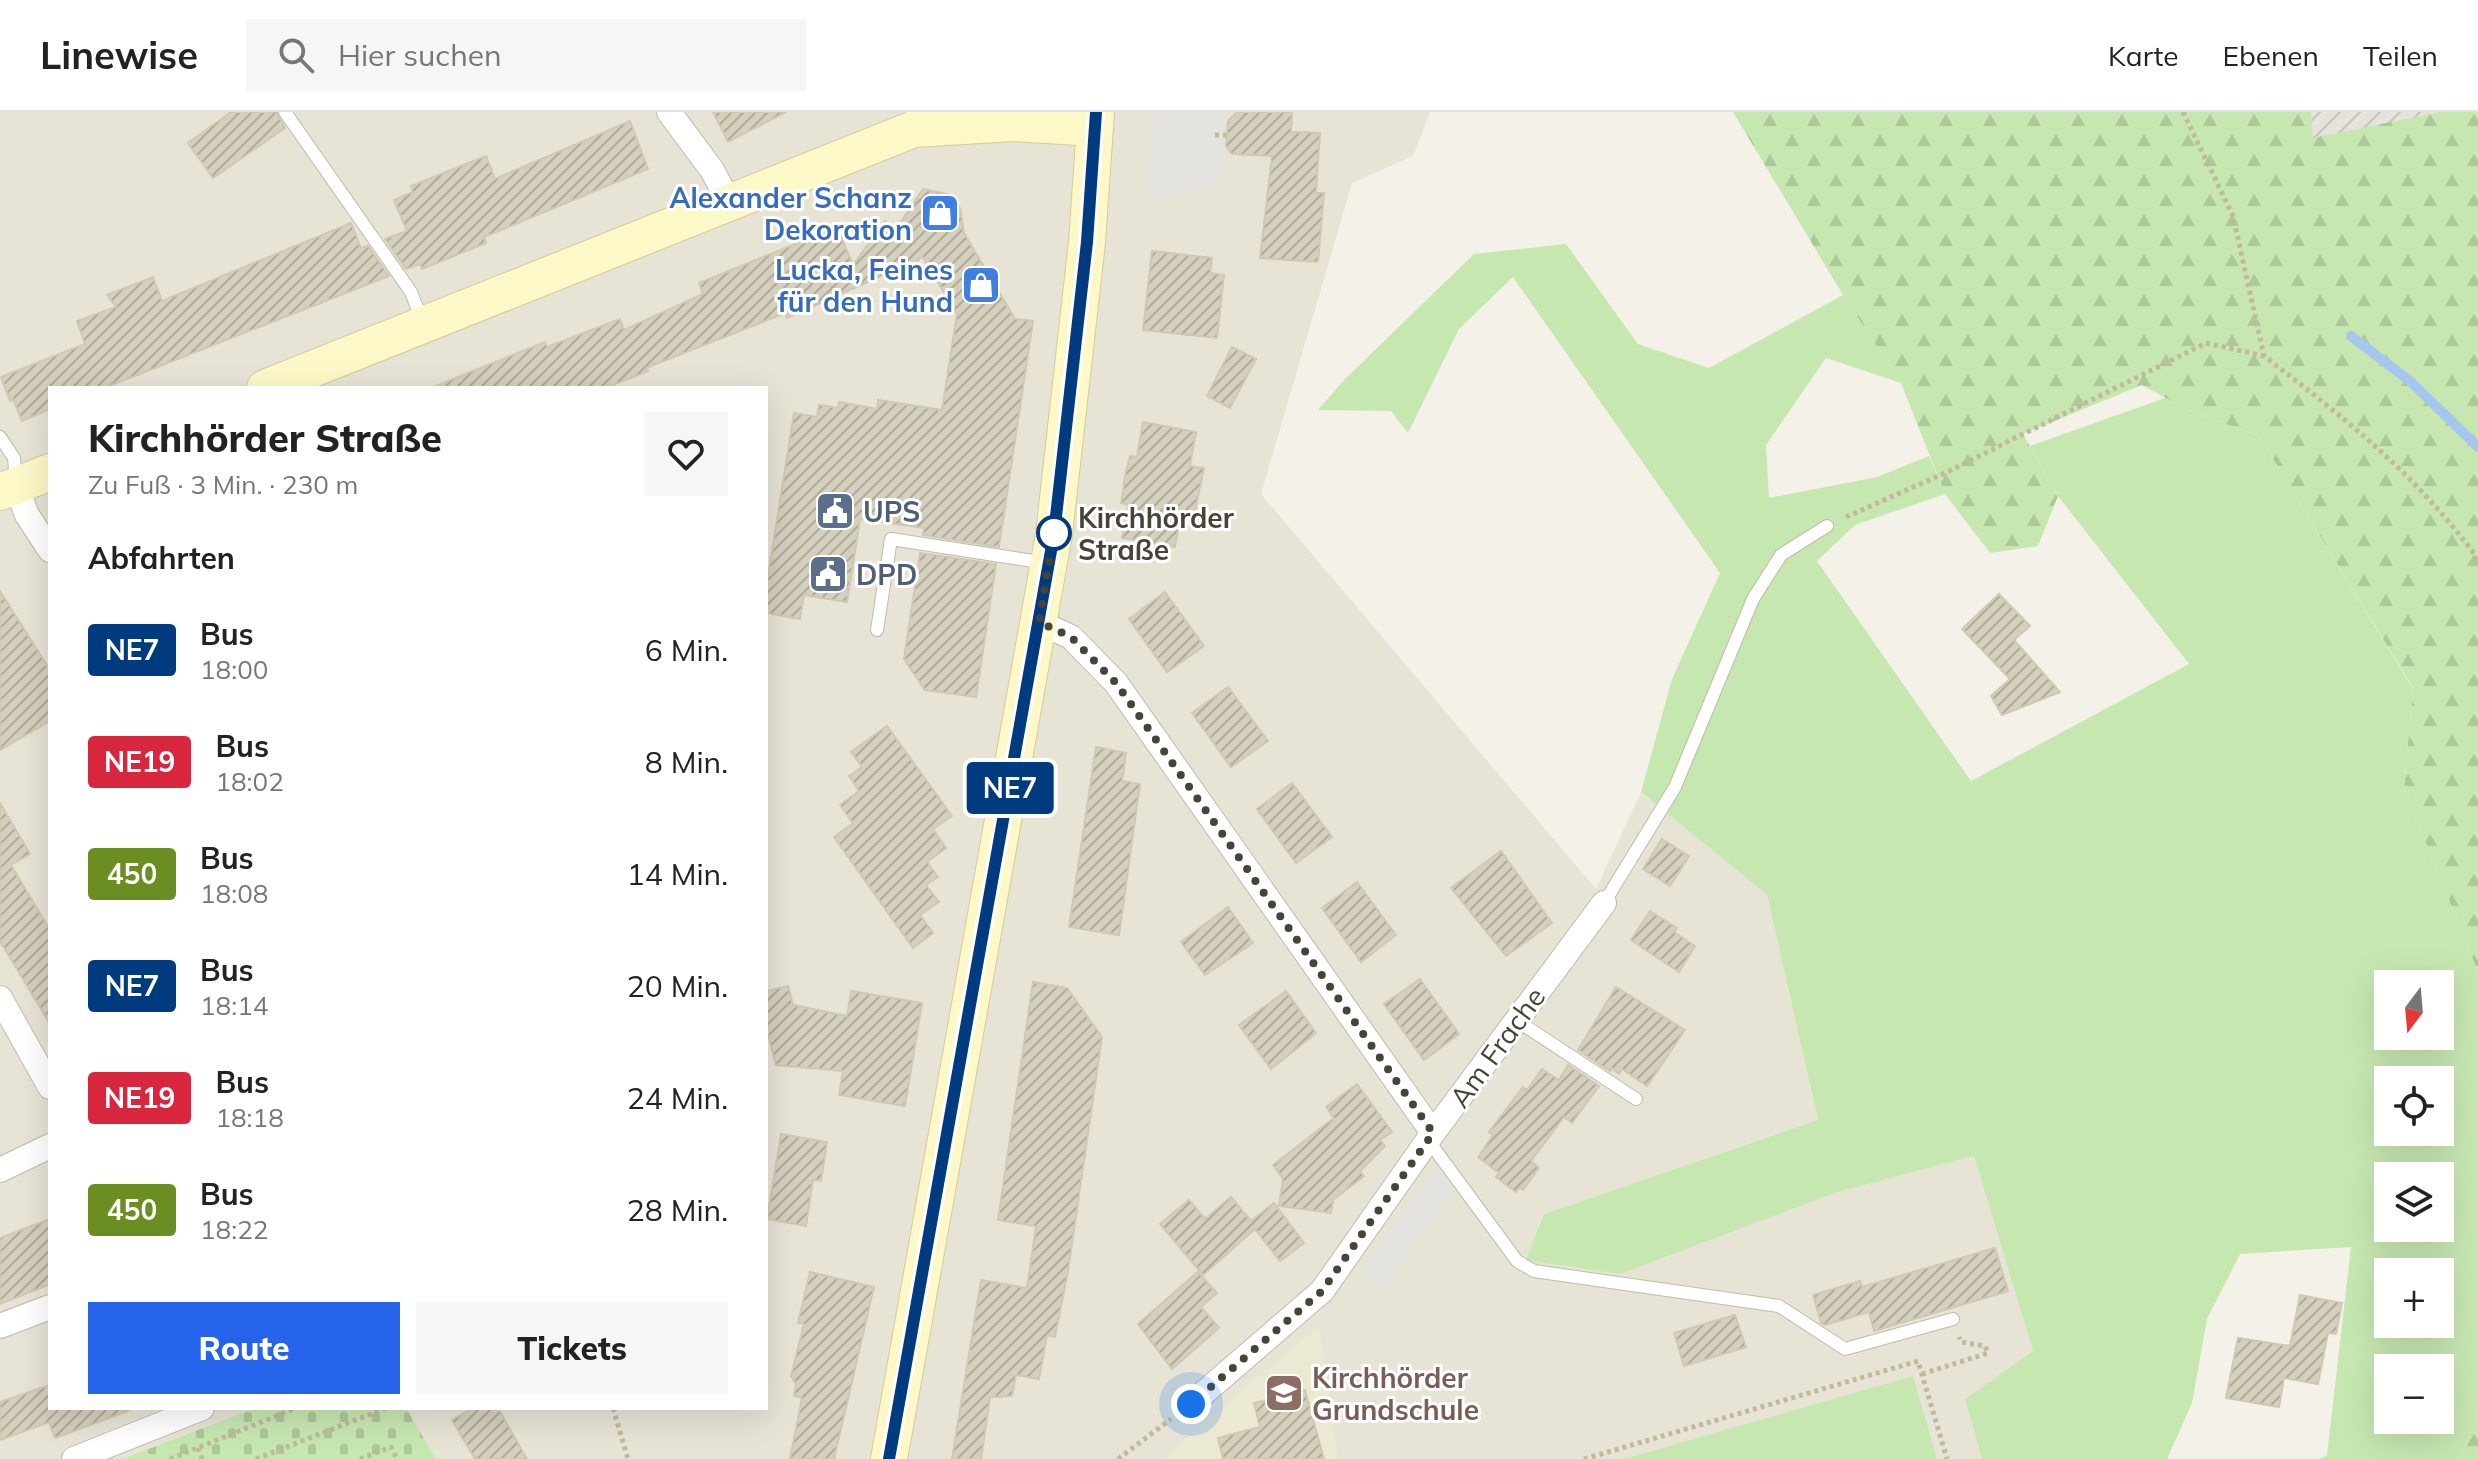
<!DOCTYPE html>
<html lang="de">
<head>
<meta charset="utf-8">
<style>
  :root { --surface:#fff; --page:#f6f6f6; --text:#222; --muted:#767676; --line:#e0e0e0; --accent:#2563eb }
  body { margin:0; font-family:Mulish,sans-serif; background:var(--page); color:var(--text); height:100vh; display:flex; flex-direction:column; font-size:30px; white-space:nowrap }
  * { box-sizing:border-box; margin:0 }
  p { font-size:26px; color:var(--muted) }
  .icon { flex:none; width:44px; height:44px; fill:none; stroke:currentColor; stroke-width:2; stroke-linecap:round; stroke-linejoin:round }
  .map { position:relative; flex:1; overflow:hidden }
  .panel { position:absolute; left:48px; top:274px; width:720px; height:1024px; display:flex; flex-direction:column; background:var(--surface); border-radius:0px; box-shadow:0 8px 32px #0002 }
  .panel>* { flex:none }
  .badge { padding:0 16px; border-radius:6px; font-size:28px; line-height:52px }
  .needle { width:52px; rotate:196deg }
  .fabs { position:absolute; left:2374px; top:858px; display:grid; gap:16px }
  .fabs a { display:grid; place-items:center; width:80px; height:80px; border-radius:0px; background:var(--surface); box-shadow:0 8px 32px #0002; font-size:40px }
  .you { position:absolute; width:40px; height:40px; margin:-20px; border:6px solid #fff; border-radius:50%; background:#1a73e8; box-shadow:0 0 0 12px #1a73e833 }
  .map>.badge { position:absolute; translate:-50% -50%; box-shadow:0 0 0 4px #fff }
  h2 { padding:0 40px; font-size:30px; line-height:72px }
  .round { display:grid; place-items:center; flex:none; width:84px; height:84px; border-radius:0px; background:var(--page) }
  .summary { display:flex; align-items:center; justify-content:space-between; height:136px; padding:0 40px }
  h1 { font-size:38px; font-weight:800; line-height:60px }
  .primary-button { display:flex; gap:16px; margin-top:auto; padding:16px 40px }
  .primary-button a { flex:1; height:92px; border-radius:0px; background:var(--accent); color:#fff; font-size:32px; font-weight:800; line-height:92px; text-align:center }
  .primary-button a+a { background:var(--page); color:var(--text) }
  ul { padding:0; list-style:none }
  li { display:flex; align-items:center; gap:24px; height:112px; padding:0 40px }
  li div { flex:1 }
  li b { display:block; font-size:30px }
  li em { font-style:normal }
  li .badge { min-width:88px; font-weight:700; text-align:center }
  header { display:flex; align-items:center; gap:48px; box-sizing:border-box; height:112px; padding:0 40px; background:var(--surface); border-bottom:2px solid var(--line) }
  header strong { font-size:38px }
  nav { display:flex; gap:44px; margin-inline-start:auto; font-size:28px }
  .search { width:560px; height:72px; background:var(--page); display:flex; align-items:center; gap:20px; box-sizing:border-box; padding:0 28px; border-radius:0px; color:var(--muted); font-size:30px }
  .map>svg:first-child { display:block }
  .residential { fill:#e7e4d6; fill-rule:evenodd }
  .industrial { fill:url(#industrial-furrows) }
  .education { fill:#ece9d2 }
  .grass { fill:#c7e7b1; fill-rule:evenodd }
  .forest { fill:url(#forest-firs) }
  .cemetery { fill:url(#cemetery-stones) }
  .parking { fill:#e5e3e0 }
  .lines { fill:none; stroke-linecap:round; stroke-linejoin:round }
  .stream { stroke:#a5c7ef; stroke-width:10 }
  .building { fill:url(#building-hatch); stroke:#d0c8b1; stroke-width:2 }
  .service-casing { stroke:#bfbbab; stroke-width:14 }
  .minor-casing { stroke:#bfbbab; stroke-width:26 }
  .secondary-casing { stroke:#d3cb99; stroke-width:38 }
  .path { stroke:#c0b99c; stroke-width:5; stroke-dasharray:4 4; stroke-linecap:butt }
  .service { stroke:#fff; stroke-width:12 }
  .minor { stroke:#fff; stroke-width:24 }
  .secondary { stroke:#fdf8c8; stroke-width:36 }
  .line-casing { stroke:#fff; stroke-width:18 }
  .line { stroke:#003b80; stroke-width:12 }
  .walk { stroke:#474337; stroke-width:8; stroke-dasharray:0 14.4 }
  .stop-dot { fill:#fff; stroke:#003b80; stroke-width:4 }
  .labels { text-anchor:middle; dominant-baseline:central; stroke-width:6; stroke-linejoin:round; paint-order:stroke }
  .shop-label { font-size:28px; font-weight:bold; fill:#366cbe; stroke:#fff; text-anchor:end }
  .service-label { font-size:28px; font-weight:bold; fill:#4e5e75; stroke:#fff; text-anchor:start }
  .stop-label { font-size:28px; font-weight:bold; fill:#474337; stroke:#fff; text-anchor:start }
  .street-label { font-size:28px; fill:#474337; stroke:#fff }
  .education-label { font-size:28px; font-weight:bold; fill:#785e54; stroke:#fff; text-anchor:start }
</style>
</head>
<body>
<header>
<strong>Linewise</strong>
<div class="search"><svg class="icon" aria-label="search" viewBox="0 0 24 24"><circle cx="10" cy="10" r="6"/><path d="M15 15l6 6"/></svg>Hier suchen</div>
<nav><a>Karte</a><a>Ebenen</a><a>Teilen</a></nav>
</header>
<div class="map">
<svg width="2478" height="1347" viewBox="0 0 2478 1347">
  <defs>
    <pattern id="industrial-furrows" width="10" height="10" patternUnits="userSpaceOnUse" patternTransform="scale(2)"><rect width="10" height="10" fill="#e6e3dc"/><path d="M-1 1l2-2M0 10L10 0M9 11l2-2" fill="none" stroke="#c7c4bd"/></pattern>
    <pattern id="forest-firs" width="22" height="20" patternUnits="userSpaceOnUse" patternTransform="scale(2)"><rect width="22" height="20" fill="#c7e7b1"/><path d="M5 1l3.5 6h-7zM16 11l3.5 6h-7z" fill="#acc799"/></pattern>
    <pattern id="cemetery-stones" width="16" height="16" patternUnits="userSpaceOnUse" patternTransform="scale(2)"><rect width="16" height="16" fill="#c7e7b1"/><path d="M2 7V4a2 2 0 0 1 4 0v3zM10 15v-3a2 2 0 0 1 4 0v3z" fill="#acc799"/></pattern>
    <pattern id="building-hatch" width="6" height="6" patternUnits="userSpaceOnUse" patternTransform="scale(2)"><rect width="6" height="6" fill="#d5cfbd"/><path d="M-1 1l2-2M0 6l6-6M5 7l2-2" fill="none" stroke="#afaa9a"/></pattern>
  </defs>
  <rect width="100%" height="100%" fill="#f4f2e8"/>
  <path class="residential" d="M0,0H1430L1413,44L1352,71L1261,382L1596,777L1641,680L1767,783L1818,1008L1544,1102L1834,1081L1974,1044L2033,1239L1965,1287L1982,1347H0ZM50,276H766V1296H50Z"/>
  <path class="industrial" d="M2311,0H2439L2312,27Z"/>
  <path class="education" d="M1319,1214L1338,1347H1162Z"/>
  <path class="grass" d="M1566,132L1638,232L1709,256L1843,183L1901,271L1826,246L1766,333L1769,386L1877,365L1929,344L1945,382L1855,413L1817,449L1971,669L2189,552L2058,384L2030,334L2165,286L2187,298L2259,324L2413,577L2404,676L2478,860V1302L2459,1347H2320L2327,1343L2351,1135L2240,1142L2207,1207L2192,1291L2167,1347H1982L1965,1287L2033,1239L1974,1044L1834,1081L1620,1162L1526,1148L1544,1102L1818,1008L1767,783L1641,680L1672,567L1720,461L1513,165L1459,217L1408,321L1391,299L1318,298L1343,269L1474,142ZM2388,872H2440V924H2388ZM2388,968H2440V1020H2388ZM2388,1064H2440V1116H2388ZM2388,1160H2440V1212H2388ZM2388,1256H2440V1308H2388Z
    M1913,1264L1937,1347H1624Z"/>
  <path class="forest" d="M1733,0H2311L2313,26L2439,0H2478V860L2404,676L2413,576L2259,324L2187,298L2142,273L2023,322L2058,384L2038,434L1990,441L1945,382L1901,271L1843,183Z
    M2478,1302V1347H2459Z"/>
  <path class="cemetery" d="M255,1296H406L436,1347H123Z"/>
  <path class="parking" d="M1153,0H1222L1220,71L1148,88Z
    M1435,1057L1457,1074L1383,1174L1361,1158Z"/>
  <g class="lines">
    <path class="stream" d="M2351,224L2411,270L2478,335"/>
  </g>
  <path class="building" d="M231,0H276L285,16L213,66L188,31Z
    M713,0H786L728,30Z
    M1237,0H1292L1291,20L1320,21L1316,81H1324L1318,150L1260,146L1272,44L1232,42L1226,34L1228,9Z
    M630,9L648,57L484,125L486,131L422,157L420,152L406,157L385,127L407,119L394,88L413,80L411,74L486,44L495,67Z
    M923,77L947,82L960,96L964,121L1015,207L1033,209L999,435L923,423L924,416L860,407L847,490L804,483L800,507L766,501V476L794,301L817,305L819,293L838,296L839,290L877,297L878,288L942,298L957,202L922,144L911,156L906,153L787,206L785,201L646,256L648,259L605,276H431L545,230L547,235L620,207L624,218L703,182L699,171L837,115L853,153L885,109L896,117Z
    M351,111L361,136L368,134L389,164L104,276H50V297L22,309L13,287L10,289L1,265L85,232L77,209L116,195L107,183L153,165L162,189Z
    M1152,139L1212,146L1210,161L1224,163L1217,226L1143,218Z
    M1232,235L1256,247L1230,296L1207,284Z
    M1143,310L1196,320L1190,354L1204,356L1194,404L1181,401L1175,435L1122,426L1128,393L1121,391L1126,359L1130,344L1137,345Z
    M920,441L996,452L976,585L925,578L904,547Z
    M0,479L50,558V609L0,638Z
    M1165,480L1204,534L1167,560L1129,507Z
    M1999,482L2030,514L2014,528L2060,580L2002,603L1991,584L2010,567L1962,517Z
    M1228,575L1268,629L1231,655L1192,601Z
    M887,614L952,704L933,717L946,736L927,750L938,765L926,773L939,790L920,803L933,821L913,836L834,725L853,711L840,693L859,679L849,664L862,655L851,640Z
    M1096,635L1126,641L1122,669L1140,672L1119,823L1069,815Z
    M1292,671L1332,725L1296,751L1257,697Z
    M0,691L30,742L11,753L50,818V912L0,829Z
    M1662,727L1689,744L1670,774L1643,757Z
    M1501,739L1552,811L1506,844L1451,776Z
    M1357,770L1396,823L1361,850L1322,796Z
    M1228,795L1253,831L1205,863L1181,830Z
    M1650,799L1677,816L1674,820L1695,834L1679,860L1631,828Z
    M1420,867L1459,922L1424,948L1384,892Z
    M1033,870L1067,876L1102,925L1068,1159L1055,1225L1047,1223L1039,1267L1016,1263L1012,1284L990,1285L981,1347H952L981,1168L1027,1176L1036,1114L998,1108Z
    M788,874L793,893L847,904L851,879L922,891L905,994L839,983L843,959L776,953L766,915V879Z
    M1616,875L1685,918L1647,974L1622,957L1619,962L1612,956L1610,959L1578,938Z
    M1286,879L1316,921L1271,957L1239,913Z
    M1568,953L1599,974L1572,1011L1564,1005L1531,1049L1539,1056L1523,1078L1520,1075L1516,1080L1496,1065L1499,1061L1478,1045L1493,1023L1489,1020L1523,975L1527,978L1542,957L1559,968Z
    M1357,972L1392,1020L1380,1028L1385,1034L1360,1059L1364,1064L1333,1088L1331,1101L1279,1094L1283,1067L1273,1053L1334,1006L1326,995Z
    M781,1022L827,1030L821,1069L813,1068L806,1114L767,1107Z
    M1231,1085L1251,1109L1274,1091L1304,1131L1280,1149L1255,1117L1203,1163L1160,1112L1189,1088L1205,1107Z
    M50,1107V1172L0,1192V1126Z
    M1995,1136L2008,1179L1874,1219L1869,1200L1825,1213L1821,1211L1813,1183L1860,1169L1862,1175Z
    M810,1160L874,1175L834,1347H790L802,1286L794,1284L796,1272L791,1264L804,1212L798,1211Z
    M1198,1160L1217,1181L1201,1195L1219,1216L1172,1257L1138,1212Z
    M2300,1183L2342,1191L2336,1222L2328,1221L2318,1272L2284,1266L2279,1295L2226,1286L2238,1226L2290,1234Z
    M1735,1203L1746,1235L1684,1254L1674,1221Z
    M50,1273V1296H127L128,1299L55,1326L49,1310L0,1328V1290Z
    M1305,1278L1324,1347H1223L1218,1326L1260,1315L1254,1291Z
    M473,1296H498L527,1347H475L452,1308Z"/>
  <g class="lines">
    <g class="service-casing">
      <path id="service" d="M285,0L411,180L423,211
        M0,325L14,346L16,370
        M877,518L891,427L1046,451
        M1604,791L1675,675L1753,487L1781,443L1827,414
        M1516,908L1636,987
        M1428,1028L1517,1149L1534,1159L1779,1194L1845,1237L1953,1207"/>
    </g>
    <g class="minor-casing">
      <path id="minor" d="M669,0L712,58L730,92
        M16,374L27,403L50,438
        M1039,510L1071,525L1116,571L1433,1021
        M0,886L50,975
        M0,1058L50,1034
        M0,1214L50,1195
        M1191,1292L1322,1179L1433,1021L1604,791
        M74,1347L202,1296"/>
    </g>
    <g class="secondary-casing">
      <path id="secondary" d="M914,17L1013,11L1095,16
        M265,276L914,17L936,0
        M0,380L50,360
        M889,1347L1054,422L1087,130L1096,0"/>
    </g>
    <path class="path" d="M2183,0L2233,104L2264,244C2347,308 2415,361 2478,447
      M1215,23H1226
      M1846,405L1945,361L2206,231L2264,244
      M1922,1262L1988,1241L1985,1234L1961,1230L1959,1225
      M613,1296L628,1347
      M198,1336L202,1347
      M170,1347L296,1296
      M256,1347L386,1296
      M360,1347L391,1335L397,1347
      M1118,1347L1171,1307
      M1584,1347L1918,1249L1947,1347"/>
    <use href="#service" class="service"/>
    <use href="#minor" class="minor"/>
    <use href="#secondary" class="secondary"/>
  </g>
  <g class="lines">
    <g class="line-casing">
      <path id="line" d="M889,1347L1054,422L1087,130L1096,0"/>
    </g>
    <use href="#line" class="line"/>
    <path class="walk" d="M1054,421L1039,510L1071,525L1116,571L1433,1021L1322,1179L1191,1292"/>
  </g>
  <defs>
    <g id="shop-square" transform="scale(2)"><rect x="-9" y="-9" width="18" height="18" rx="4" fill="#3f7fe0" stroke="#fff"/><path d="M-5-2.5h2.3a2.7 3.5 0 0 1 5.4 0H5L5.5 6h-11ZM-1.5-2.5h3a1.5 2.3 0 0 0-3 0Z" fill="#fff"/></g>
    <g id="civic-square" transform="scale(2)"><rect x="-9" y="-9" width="18" height="18" rx="4" fill="#5c6f8a" stroke="#fff"/><path d="M-.6-6.5H3V-4.5H.6V-3L4-1V1h2V6H-6V1h2V-1L-.6-3ZM-1.2 2.5V6h2.4V2.5Z" fill="#fff"/></g>
    <g id="school-square" transform="scale(2)"><rect x="-9" y="-9" width="18" height="18" rx="4" fill="#8d6e63" stroke="#fff"/><path d="M0-5L7-2L0 1L-7-2ZM-4 1L0 2.5L4 1V4Q0 6-4 4Z" fill="#fff"/></g>
  </defs>
  <g fill-rule="evenodd">
    <use href="#shop-square" x="940" y="101"/>
    <use href="#shop-square" x="981" y="173"/>
    <use href="#civic-square" x="835" y="399"/>
    <use href="#civic-square" x="828" y="462"/>
    <use href="#school-square" x="1284" y="1281"/>
  </g>
  <circle class="stop-dot" cx="1054" cy="421" r="16"/>
  <g class="labels">
    <g class="shop-label">
      <text x="912" y="85">Alexander Schanz<tspan x="912" dy="32">Dekoration</tspan></text>
      <text x="953" y="157">Lucka, Feines<tspan x="953" dy="32">für den Hund</tspan></text>
    </g>
    <g class="service-label">
      <text x="863" y="399">UPS</text>
      <text x="856" y="462">DPD</text>
    </g>
    <g class="stop-label">
      <text x="1078" y="405">Kirchhörder<tspan x="1078" dy="32">Straße</tspan></text>
    </g>
    <g class="street-label">
      <text transform="translate(1497 935) rotate(-54)">Am Frache</text>
    </g>
    <g class="education-label">
      <text x="1312" y="1265">Kirchhörder<tspan x="1312" dy="32">Grundschule</tspan></text>
    </g>
  </g>
</svg>
<div class="fabs">
<a><svg class="needle" viewBox="-14 -14 28 28"><path d="M0-13l5 13h-10z" fill="#e53935"/><path d="M0 13l5-13h-10z" fill="#767676"/></svg></a>
<a><svg class="icon" aria-label="locate" viewBox="0 0 24 24"><circle cx="12" cy="12" r="6"/><path d="M12 2v4M12 18v4M2 12h4M18 12h4"/></svg></a>
<a><svg class="icon" aria-label="layers" viewBox="0 0 24 24"><path d="M12 4l9 5-9 5-9-5zM3 14l9 5 9-5"/></svg></a>
<a>+</a>
<a>−</a>
</div>
<div class="you" style="left:1191px;top:1292px"></div>
<b class="badge" style="left:1010px;top:676px;background:#003b80;color:#fff">NE7</b>
<section class="panel">
<div class="summary"><div><h1>Kirchhörder Straße</h1><p>Zu Fuß · 3 Min. · 230 m</p></div><a class="round"><svg class="icon" aria-label="heart" viewBox="0 0 24 24"><path d="M12 20l-8-8c-3-5 5-10 8-4 3-6 11-1 8 4z"/></svg></a></div>
<h2>Abfahrten</h2>
<ul>
<li><span class="badge" style="background:#003b80;color:#fff">NE7</span><div><b>Bus</b><p>18:00</p></div><em>6 Min.</em></li>
<li><span class="badge" style="background:#d7263d;color:#fff">NE19</span><div><b>Bus</b><p>18:02</p></div><em>8 Min.</em></li>
<li><span class="badge" style="background:#6b8e23;color:#fff">450</span><div><b>Bus</b><p>18:08</p></div><em>14 Min.</em></li>
<li><span class="badge" style="background:#003b80;color:#fff">NE7</span><div><b>Bus</b><p>18:14</p></div><em>20 Min.</em></li>
<li><span class="badge" style="background:#d7263d;color:#fff">NE19</span><div><b>Bus</b><p>18:18</p></div><em>24 Min.</em></li>
<li><span class="badge" style="background:#6b8e23;color:#fff">450</span><div><b>Bus</b><p>18:22</p></div><em>28 Min.</em></li>
</ul>
<div class="primary-button"><a>Route</a><a>Tickets</a></div>
</section>
</div>
</body>
</html>
